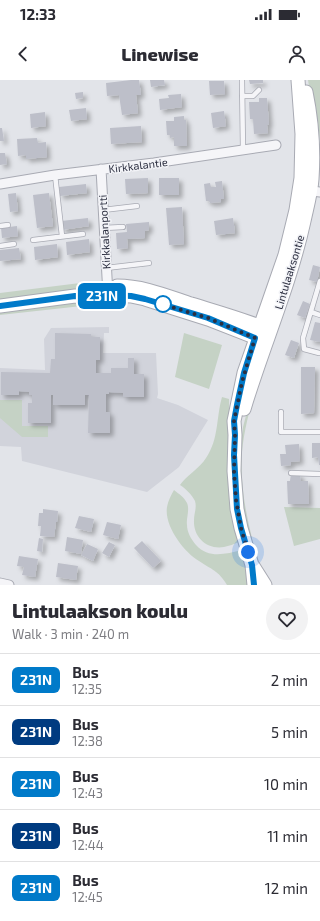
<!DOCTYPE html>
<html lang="en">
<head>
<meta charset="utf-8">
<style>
  :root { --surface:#fff; --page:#f2f2f3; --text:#2b2b33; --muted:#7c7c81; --line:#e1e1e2 }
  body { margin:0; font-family:"Exo 2",sans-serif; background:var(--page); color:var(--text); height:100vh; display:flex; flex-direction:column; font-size:15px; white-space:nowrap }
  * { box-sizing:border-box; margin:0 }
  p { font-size:13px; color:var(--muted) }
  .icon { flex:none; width:22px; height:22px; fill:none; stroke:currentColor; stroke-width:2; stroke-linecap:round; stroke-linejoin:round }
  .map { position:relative; height:505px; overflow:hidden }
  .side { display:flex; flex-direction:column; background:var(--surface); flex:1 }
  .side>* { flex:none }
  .badge { padding:0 8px; border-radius:6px; font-size:14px; line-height:26px }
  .you { position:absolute; width:20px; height:20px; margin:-10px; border:3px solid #fff; border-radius:50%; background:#1a73e8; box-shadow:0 0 0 6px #1a73e833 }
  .map>.badge { position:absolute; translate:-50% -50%; box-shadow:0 0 0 2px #fff }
  .round { display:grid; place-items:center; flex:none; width:42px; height:42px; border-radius:21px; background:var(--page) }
  .summary { display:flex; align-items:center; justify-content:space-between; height:68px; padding:0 12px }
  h1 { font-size:19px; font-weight:800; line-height:30px }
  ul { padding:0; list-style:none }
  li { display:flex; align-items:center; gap:12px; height:52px; padding:0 12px; border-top:1px solid var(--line) }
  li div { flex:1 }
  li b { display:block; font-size:15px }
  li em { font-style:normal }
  li .badge { min-width:44px; font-weight:700; text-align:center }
  .status { display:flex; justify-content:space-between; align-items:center; height:28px; padding:0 20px; background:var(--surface); direction:ltr }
  .status svg { height:11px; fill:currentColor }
  header { display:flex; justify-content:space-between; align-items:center; height:52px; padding:0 12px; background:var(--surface); font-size:18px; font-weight:800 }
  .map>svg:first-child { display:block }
  .built { fill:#d1d3db }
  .green { fill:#c5d2c5 }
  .building { fill:#bdbfc9; filter:url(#shadow) }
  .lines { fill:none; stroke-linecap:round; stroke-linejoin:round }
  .lane-casing { stroke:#a8aab3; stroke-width:6 }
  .street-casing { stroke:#a8aab3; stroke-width:11 }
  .secondary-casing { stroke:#a8aab3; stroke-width:15 }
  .lane { stroke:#f5f5f8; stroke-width:4.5 }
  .street { stroke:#f5f5f8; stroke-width:9 }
  .secondary { stroke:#fff; stroke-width:13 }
  .line-casing { stroke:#fff; stroke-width:9 }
  .line { stroke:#007ac9; stroke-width:6 }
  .walk { stroke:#2c2f40; stroke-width:4; stroke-dasharray:0 7.2 }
  .stop-dot { fill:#fff; stroke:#007ac9; stroke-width:2 }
  .labels { text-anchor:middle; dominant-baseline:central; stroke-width:3; stroke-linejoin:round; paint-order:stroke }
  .street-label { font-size:11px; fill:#2c2f40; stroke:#f2f3f7 }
</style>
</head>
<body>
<div class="status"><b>12:33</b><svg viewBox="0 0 49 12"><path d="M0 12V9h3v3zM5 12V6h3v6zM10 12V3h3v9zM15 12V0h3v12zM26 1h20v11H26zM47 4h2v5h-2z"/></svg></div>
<header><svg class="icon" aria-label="back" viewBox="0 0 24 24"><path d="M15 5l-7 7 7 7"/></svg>Linewise<svg class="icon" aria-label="person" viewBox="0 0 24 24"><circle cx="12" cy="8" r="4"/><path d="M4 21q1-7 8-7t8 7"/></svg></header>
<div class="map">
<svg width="320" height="505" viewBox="0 0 320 505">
  <defs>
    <filter id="shadow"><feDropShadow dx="3.5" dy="3.5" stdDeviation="2" flood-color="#0004"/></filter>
  </defs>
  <rect width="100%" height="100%" fill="#e2e4e9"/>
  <path class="built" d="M109,247V253H104L103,273H156L158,314L157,318L178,325L208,340L179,387L147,412L22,381L21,367L0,366V288L45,290L44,259L51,248Z"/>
  <path class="green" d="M308,0H320V50L318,77L314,37Z
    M88,202V206L67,211L0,220V213Z
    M90,220L91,225L0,235V230Z
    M276,241L280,243C265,285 246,328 242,372C240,401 245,430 252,458H249L241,422L240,373L243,347L248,328Z
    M184,253L222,265L209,309L175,297Z
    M222,317L229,319C230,346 226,372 228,399C229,420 235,441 239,462C234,464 229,466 224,467C207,470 193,457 194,440C194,433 197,428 195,421C192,415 186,409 180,405C185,397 200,388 206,378C219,359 216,338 222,317Z
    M0,320H22V346H48V357H22L0,338Z
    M174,410C179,414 184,417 187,423C190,430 186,438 187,445C187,452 191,459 196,465C209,479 225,474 242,470L250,505H227C218,490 212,490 199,481C184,472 164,446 167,427C168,421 171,415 174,410Z
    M284,427L320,428V459L294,466Z"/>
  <path class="building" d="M131,0H139L141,15H136L138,33L122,35L119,15L107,16L106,3Z
    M150,0H164L165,5L151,7Z
    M249,0H263V3L250,4Z
    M209,1H224L225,14L210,15Z
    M83,12V18L76,19L75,13Z
    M181,14L182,27L160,30L159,19L169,18L168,15Z
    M259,18H267L269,44L267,45L268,53L254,54L253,39H250L249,22H259Z
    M86,28L87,39L71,41L69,30Z
    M224,31L226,46L213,48L211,33Z
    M45,32L46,46L31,48L30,34Z
    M184,36V40H186L187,66H174V57L170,58V55H167L166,41H174V37Z
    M141,46L142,62L111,64L110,48Z
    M0,48H2L4,61H0Z
    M37,58L38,63L46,62L47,77L26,79V75L18,76L17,59Z
    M0,73H5L7,84L0,85Z
    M148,98V113L126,114L125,99Z
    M159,98H179V115H159Z
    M222,101L224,119H221V122L210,123L209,121H206L204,104L210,103L211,107H216L215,102Z
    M86,104L87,113L60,116L59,107Z
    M16,113L18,131L10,132L8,114Z
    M49,113L53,146L37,148L33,115Z
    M182,127L184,164L169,165L166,128Z
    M88,138L89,146L62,150L61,141Z
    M233,138L235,153L216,155L214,141Z
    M149,142V150L145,151V158L127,159L128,168L117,169L116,153L127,152L126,144Z
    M17,146L18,156L2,158L1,148Z
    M89,159L90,172L67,175L66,162Z
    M57,164L58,177L35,180L34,167Z
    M19,168L21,179L0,181V170Z
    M313,185L320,187L317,202L309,200Z
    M303,221L310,224L305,238L297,235Z
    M315,242L320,243V262L310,260Z
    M55,253L91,254V257H100V280H96V293H111V288H128V278H134V294H144V317H123V313L109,312V314H106V332H110V353H88L89,315H85V325H53V315H51V343H28V323H32V315H29V312L19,311V315H1V292L50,293L51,279H55Z
    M291,260L299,263L294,278L285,275Z
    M301,287H315L314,333L301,334Z
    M312,363H320V385H319L318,377L312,378Z
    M299,364L300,381L291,382V385L281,386L280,374H286L285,365Z
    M291,393L300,394L301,401H308L309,424H288L287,401H290Z
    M43,429L58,431L57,442H56L54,457L40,456L41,446H38L39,433H43Z
    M79,436L94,439L91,452L75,448Z
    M107,442L121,445L118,459L103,455Z
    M67,457L83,460L81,474L65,471Z
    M39,458L43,459L42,472L37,471Z
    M142,461L161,481L153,488L134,468Z
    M109,462L115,465L109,477L102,473Z
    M87,464L98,469L93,481L81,475Z
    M19,476L38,479L35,497L22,495L24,487L17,486Z
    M58,483L78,486L76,500L56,497Z"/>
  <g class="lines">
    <g class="lane-casing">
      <path id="lane" d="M242,1L243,70
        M242,16H253L259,10
        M55,95L62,156
        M103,130L137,126
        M0,146L8,145
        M104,148L123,147
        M33,160L83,154
        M0,166L14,164
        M106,188L149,183
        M311,232L320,235
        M319,273L304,269L303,258L320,201
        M281,332V352H320
        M291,393L320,394"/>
    </g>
    <g class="street-casing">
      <path id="street" d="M101,89L108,215
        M0,104L55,95L154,83L276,65
        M305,110L320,112
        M0,503L9,505"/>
    </g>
    <g class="secondary-casing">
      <path id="secondary" d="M117,206C143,206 167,216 191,224C217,232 242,239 267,249
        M0,226L75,216L88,217L108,215L131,216L145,219L208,239L262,260
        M244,329C263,266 290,205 304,141C307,127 311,113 312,99C314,70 312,41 306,12
        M253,486L265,505
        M254,505L252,485L241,448L237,429L234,391L235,355L234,341L244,293L285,175L296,130L301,98L302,54L298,0"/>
    </g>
    <use href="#lane" class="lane"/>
    <use href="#street" class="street"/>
    <use href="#secondary" class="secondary"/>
  </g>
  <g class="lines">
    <g class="line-casing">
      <path id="line" d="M0,226L75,216L88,218L108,215L131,216L145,219L208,238L255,258L244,293L237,325L234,341L235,355L234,375L237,429L241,448L252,485L254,505"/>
    </g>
    <use href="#line" class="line"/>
    <path class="walk" d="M163,224L158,223L208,238L255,258L242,302L234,341L235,355L234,391L236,420L241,448L248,472"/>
  </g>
  <circle class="stop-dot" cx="163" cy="224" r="8"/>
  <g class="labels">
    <g class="street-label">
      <text transform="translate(138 85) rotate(-7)">Kirkkalantie</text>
      <text transform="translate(104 152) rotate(-93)">Kirkkalanportti</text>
      <text transform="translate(289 192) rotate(-73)">Lintulaaksontie</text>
    </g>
  </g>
</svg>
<div class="you" style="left:248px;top:472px"></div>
<b class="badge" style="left:102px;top:216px;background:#007ac9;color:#fff">231N</b>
</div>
<section class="side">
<div class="summary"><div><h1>Lintulaakson koulu</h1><p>Walk · 3 min · 240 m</p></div><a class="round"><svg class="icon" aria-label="heart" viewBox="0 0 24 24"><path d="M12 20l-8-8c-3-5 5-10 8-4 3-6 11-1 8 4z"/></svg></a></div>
<ul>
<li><span class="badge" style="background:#007ac9;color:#fff">231N</span><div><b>Bus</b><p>12:35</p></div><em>2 min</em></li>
<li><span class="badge" style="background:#003b80;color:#fff">231N</span><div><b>Bus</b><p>12:38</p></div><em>5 min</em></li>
<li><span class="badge" style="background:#007ac9;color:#fff">231N</span><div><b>Bus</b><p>12:43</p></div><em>10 min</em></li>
<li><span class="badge" style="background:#003b80;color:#fff">231N</span><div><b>Bus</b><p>12:44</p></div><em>11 min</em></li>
<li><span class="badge" style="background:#007ac9;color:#fff">231N</span><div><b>Bus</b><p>12:45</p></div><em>12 min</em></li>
</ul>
</section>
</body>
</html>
